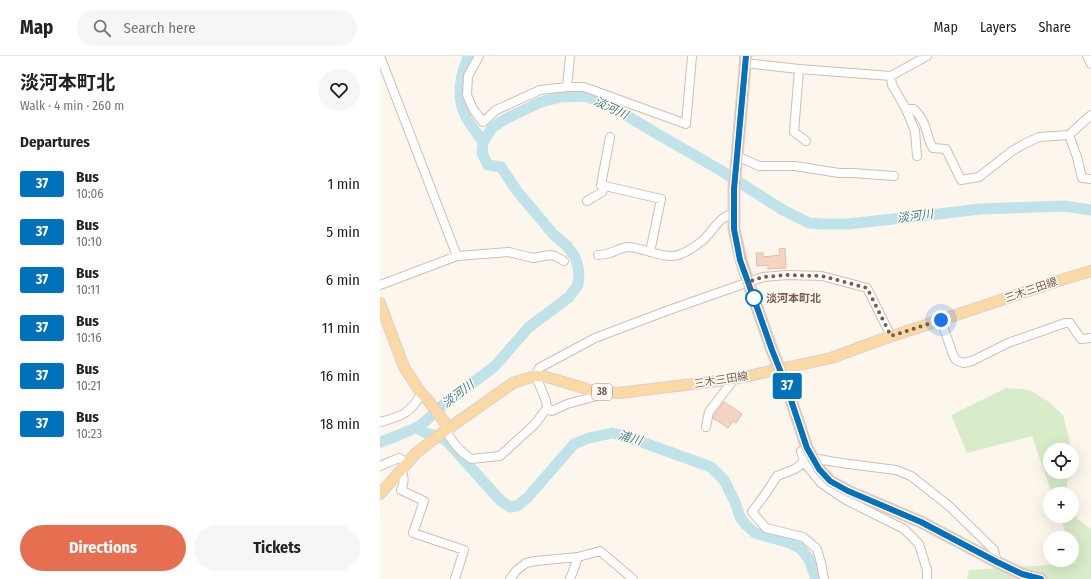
<!DOCTYPE html>
<html lang="en">
<head>
<meta charset="utf-8">
<style>
  :root { --surface:#fff; --page:#f6f6f6; --text:#222; --muted:#767676; --line:#e0e0e0; --accent:#e76f51 }
  body { margin:0; font-family:"Fira Sans Condensed","Noto Sans JP",sans-serif; background:var(--page); color:var(--text); height:100vh; display:flex; flex-direction:column; font-size:15px; white-space:nowrap }
  * { box-sizing:border-box; margin:0 }
  p { font-size:13px; color:var(--muted) }
  .icon { flex:none; width:22px; height:22px; fill:none; stroke:currentColor; stroke-width:2; stroke-linecap:round; stroke-linejoin:round }
  .map { position:relative; flex:1; overflow:hidden }
  .drawer { display:flex; flex-direction:column; background:var(--surface); width:380px }
  .drawer>* { flex:none }
  .badge { padding:0 8px; border-radius:3px; font-size:14px; line-height:26px }
  .tools { position:absolute; left:663px; top:387px; display:grid; gap:8px }
  .tools a { display:grid; place-items:center; width:36px; height:36px; border-radius:50%; background:var(--surface); box-shadow:0 4px 16px #0002; font-size:20px }
  .you { position:absolute; width:20px; height:20px; margin:-10px; border:3px solid #fff; border-radius:50%; background:#1a73e8; box-shadow:0 0 0 6px #1a73e833 }
  .map>.badge { position:absolute; translate:-50% -50%; box-shadow:0 0 0 2px #fff }
  h2 { padding:0 20px; font-size:15px; line-height:36px }
  .round { display:grid; place-items:center; flex:none; width:42px; height:42px; border-radius:21px; background:var(--page) }
  .summary { display:flex; align-items:center; justify-content:space-between; height:68px; padding:0 20px }
  h1 { font-size:19px; font-weight:700; line-height:30px }
  .primary-button { display:flex; gap:8px; margin-top:auto; padding:8px 20px }
  .primary-button a { flex:1; height:46px; border-radius:24px; background:var(--accent); color:#fff; font-size:16px; font-weight:700; line-height:46px; text-align:center }
  .primary-button a+a { background:var(--page); color:var(--text) }
  ul { padding:0; list-style:none }
  li { display:flex; align-items:center; gap:12px; height:48px; padding:0 20px }
  li div { flex:1 }
  li b { display:block; font-size:15px }
  li em { font-style:normal }
  li .badge { min-width:44px; font-weight:700; text-align:center }
  header { display:flex; align-items:center; gap:24px; box-sizing:border-box; height:56px; padding:0 20px; background:var(--surface); border-bottom:1px solid var(--line) }
  header strong { font-size:19px }
  nav { display:flex; gap:22px; margin-inline-start:auto; font-size:14px }
  .search { width:280px; height:36px; background:var(--page); display:flex; align-items:center; gap:10px; box-sizing:border-box; padding:0 14px; border-radius:22px; color:var(--muted); font-size:15px }
  main { display:flex; flex:1; min-height:0 }
  .map>svg:first-child { display:block }
  .green { fill:#d8ecc9 }
  .lines { fill:none; stroke-linecap:round; stroke-linejoin:round }
  .river { stroke:#bfe3e8; stroke-width:11 }
  .building { fill:#f3d5c3; stroke:#e6bba3 }
  .minor-casing { stroke:#d1beb0; stroke-width:10 }
  .major-casing { stroke:#dad1cd; stroke-width:12 }
  .highway-casing { stroke:#dad1cd; stroke-width:13 }
  .minor { stroke:#fff; stroke-width:8 }
  .major { stroke:#fbd9a5; stroke-width:10 }
  .highway { stroke:#f7b7a3; stroke-width:11 }
  .line-casing { stroke:#fff; stroke-width:9 }
  .line { stroke:#0072bc; stroke-width:6 }
  .walk { stroke:#7a5c4d; stroke-width:4; stroke-dasharray:0 7.2 }
  .stop-dot { fill:#fff; stroke:#0072bc; stroke-width:2 }
  .labels { text-anchor:middle; dominant-baseline:central; stroke-width:3; stroke-linejoin:round; paint-order:stroke }
  .shield { fill:#fffaf3; stroke:#a28b7f; stroke-width:1 }
  .shield-label { font-size:10px; font-weight:bold; fill:#7a5c4d }
  .street-label { font-size:11px; fill:#7a5c4d; stroke:#fffaf3 }
  .stop-label { font-size:11px; font-weight:bold; fill:#7a5c4d; stroke:#fffaf3; text-anchor:start }
  .water-label { font-size:12px; font-style:italic; fill:#437c86; stroke:#fffaf3 }
</style>
</head>
<body>
<header>
<strong>Map</strong>
<div class="search"><svg class="icon" aria-label="search" viewBox="0 0 24 24"><circle cx="10" cy="10" r="6"/><path d="M15 15l6 6"/></svg>Search here</div>
<nav><a>Map</a><a>Layers</a><a>Share</a></nav>
</header>
<main>
<section class="drawer">
<div class="summary"><div><h1>淡河本町北</h1><p>Walk · 4 min · 260 m</p></div><a class="round"><svg class="icon" aria-label="heart" viewBox="0 0 24 24"><path d="M12 20l-8-8c-3-5 5-10 8-4 3-6 11-1 8 4z"/></svg></a></div>
<h2>Departures</h2>
<ul>
<li><span class="badge" style="background:#0072bc;color:#fff">37</span><div><b>Bus</b><p>10:06</p></div><em>1 min</em></li>
<li><span class="badge" style="background:#0072bc;color:#fff">37</span><div><b>Bus</b><p>10:10</p></div><em>5 min</em></li>
<li><span class="badge" style="background:#0072bc;color:#fff">37</span><div><b>Bus</b><p>10:11</p></div><em>6 min</em></li>
<li><span class="badge" style="background:#0072bc;color:#fff">37</span><div><b>Bus</b><p>10:16</p></div><em>11 min</em></li>
<li><span class="badge" style="background:#0072bc;color:#fff">37</span><div><b>Bus</b><p>10:21</p></div><em>16 min</em></li>
<li><span class="badge" style="background:#0072bc;color:#fff">37</span><div><b>Bus</b><p>10:23</p></div><em>18 min</em></li>
</ul>
<div class="primary-button"><a>Directions</a><a>Tickets</a></div>
</section>
<div class="map">
<svg width="711" height="523" viewBox="0 0 711 523">
  <rect width="100%" height="100%" fill="#fdf6ec"/>
  <path class="green" d="M626,332L650,334L669,346L683,359L690,387L689,394H670V416H688L687,435L689,438H672L652,380L587,397L571,359Z
    M692,448L697,463L711,473V523H587L589,514L696,507L692,495V482H687L680,460H692Z"/>
  <g class="lines">
    <path class="river" d="M89,0C80,18 77,39 84,57C89,68 97,77 103,86
      M38,371L40,374L46,377L65,383L120,444L130,451L137,450L148,441L194,388L209,382L232,377L245,380L331,411L344,424L355,446L360,461L366,469L375,477L407,486L420,492L429,503L436,523
      M0,386L14,381L40,370L62,350L115,310L148,272L189,241L198,229L199,220L198,211L195,201L187,190L174,179L137,135L121,111L108,109L102,97L103,86L112,72L125,63L161,46L181,41L204,40L228,48L274,76L340,114L403,154L429,167L441,168H468L567,157L599,153L684,150L711,154"/>
  </g>
  <path class="building" d="M405,192L406,212L388,213V209L377,210L376,197H383V201L400,199L399,193Z
    M344,346L362,358L356,367L353,365L348,372L333,362L334,359Z"/>
  <g class="lines">
    <g class="minor-casing">
      <path id="minor" d="M0,0L77,200
        M99,0L88,20L87,39L93,53L103,66L116,54L160,34L187,31H204L306,68L312,0
        M707,0L711,8
        M365,7L419,13L511,20L547,0
        M419,13L414,76L426,85
        M511,20L512,29L526,53H534C539,59 543,63 545,70C548,78 548,85 553,92L566,93L581,124L599,121L632,95L646,87L659,81L689,79L697,101L702,122L711,123
        M187,31L190,0
        M526,53L535,75L537,100
        M689,79L711,59
        M230,81L221,129L281,143L270,196
        M357,100L379,110H415L459,117H473L514,120
        M207,145L222,136L225,130
        M218,199C222,199 226,198 230,197C235,195 241,192 247,191C263,191 286,205 301,198C308,195 316,190 322,185C333,176 338,160 354,158
        M0,229L77,200L129,196L153,202L170,199L175,200L184,205
        M561,264L573,299L576,304L583,307L592,305L628,287L685,267H690L701,283L711,282
        M167,352L172,355L187,348L213,341L217,336
        M0,366C20,361 32,357 41,337
        M326,371L329,356L354,323
        M66,374C71,385 81,396 91,403L120,400L155,368L167,352L166,345L156,320L159,312L215,282L289,254L383,221L407,219L442,220L487,232L511,280
        M427,392L421,395L424,406L441,427L466,444L524,473L539,488L547,514V523
        M432,402L461,407L516,414L531,420L569,450L614,494L617,506
        M424,406L415,413L397,420L386,437L372,456L386,472L423,481L437,493L441,507L444,523
        M0,410L19,402L27,407
        M21,413C24,421 25,426 21,434L44,445L33,477L84,494L75,523
        M130,523L136,515L146,507L156,505L198,501L220,495L253,523
        M190,523L195,510L198,501"/>
    </g>
    <g class="major-casing">
      <path id="major" d="M0,247L24,311L41,337L47,343L69,372
        M0,438L36,397L62,377L133,327L145,323L156,320L166,321L177,324L217,336L239,337L354,323L451,302L500,284L561,264L681,224L711,215"/>
    </g>
    <g class="highway-casing">
      <path id="highway" d="M366,0L354,133V173L361,204L368,226L392,294L406,329L427,392L439,413L450,425L468,435L541,466L617,506L642,518L661,523"/>
    </g>
    <use href="#minor" class="minor"/>
    <use href="#major" class="major"/>
    <use href="#highway" class="highway"/>
  </g>
  <g class="lines">
    <g class="line-casing">
      <path id="line" d="M366,0L354,133V173L360,204L368,226L392,294L406,329L427,392L439,413L450,425L468,435L541,466L617,506L642,518L661,523"/>
    </g>
    <use href="#line" class="line"/>
    <path class="walk" d="M374,242L368,226L383,221L407,219L442,220L487,232L511,280L561,264"/>
  </g>
  <circle class="stop-dot" cx="374" cy="242" r="8"/>
  <g class="labels">
    <rect class="shield" x="212" y="328" width="20" height="16" rx="3"/>
    <g class="shield-label">
      <text x="222" y="336">38</text>
    </g>
    <g class="street-label">
      <text transform="translate(651 234) rotate(-19)">三木三田線</text>
      <text transform="translate(341 324) rotate(-9)">三木三田線</text>
    </g>
    <g class="stop-label">
      <text x="386" y="242">淡河本町北</text>
    </g>
    <g class="water-label">
      <text transform="translate(231 52) rotate(25)">淡河川</text>
      <text transform="translate(535 160) rotate(-7)">淡河川</text>
      <text transform="translate(78 338) rotate(-37)">淡河川</text>
      <text transform="translate(250 382) rotate(16)">浦川</text>
    </g>
  </g>
</svg>
<div class="tools">
<a><svg class="icon" aria-label="locate" viewBox="0 0 24 24"><circle cx="12" cy="12" r="6"/><path d="M12 2v4M12 18v4M2 12h4M18 12h4"/></svg></a>
<a>+</a>
<a>−</a>
</div>
<div class="you" style="left:561px;top:264px"></div>
<b class="badge" style="left:407px;top:330px;background:#0072bc;color:#fff">37</b>
</div>
</main>
</body>
</html>
